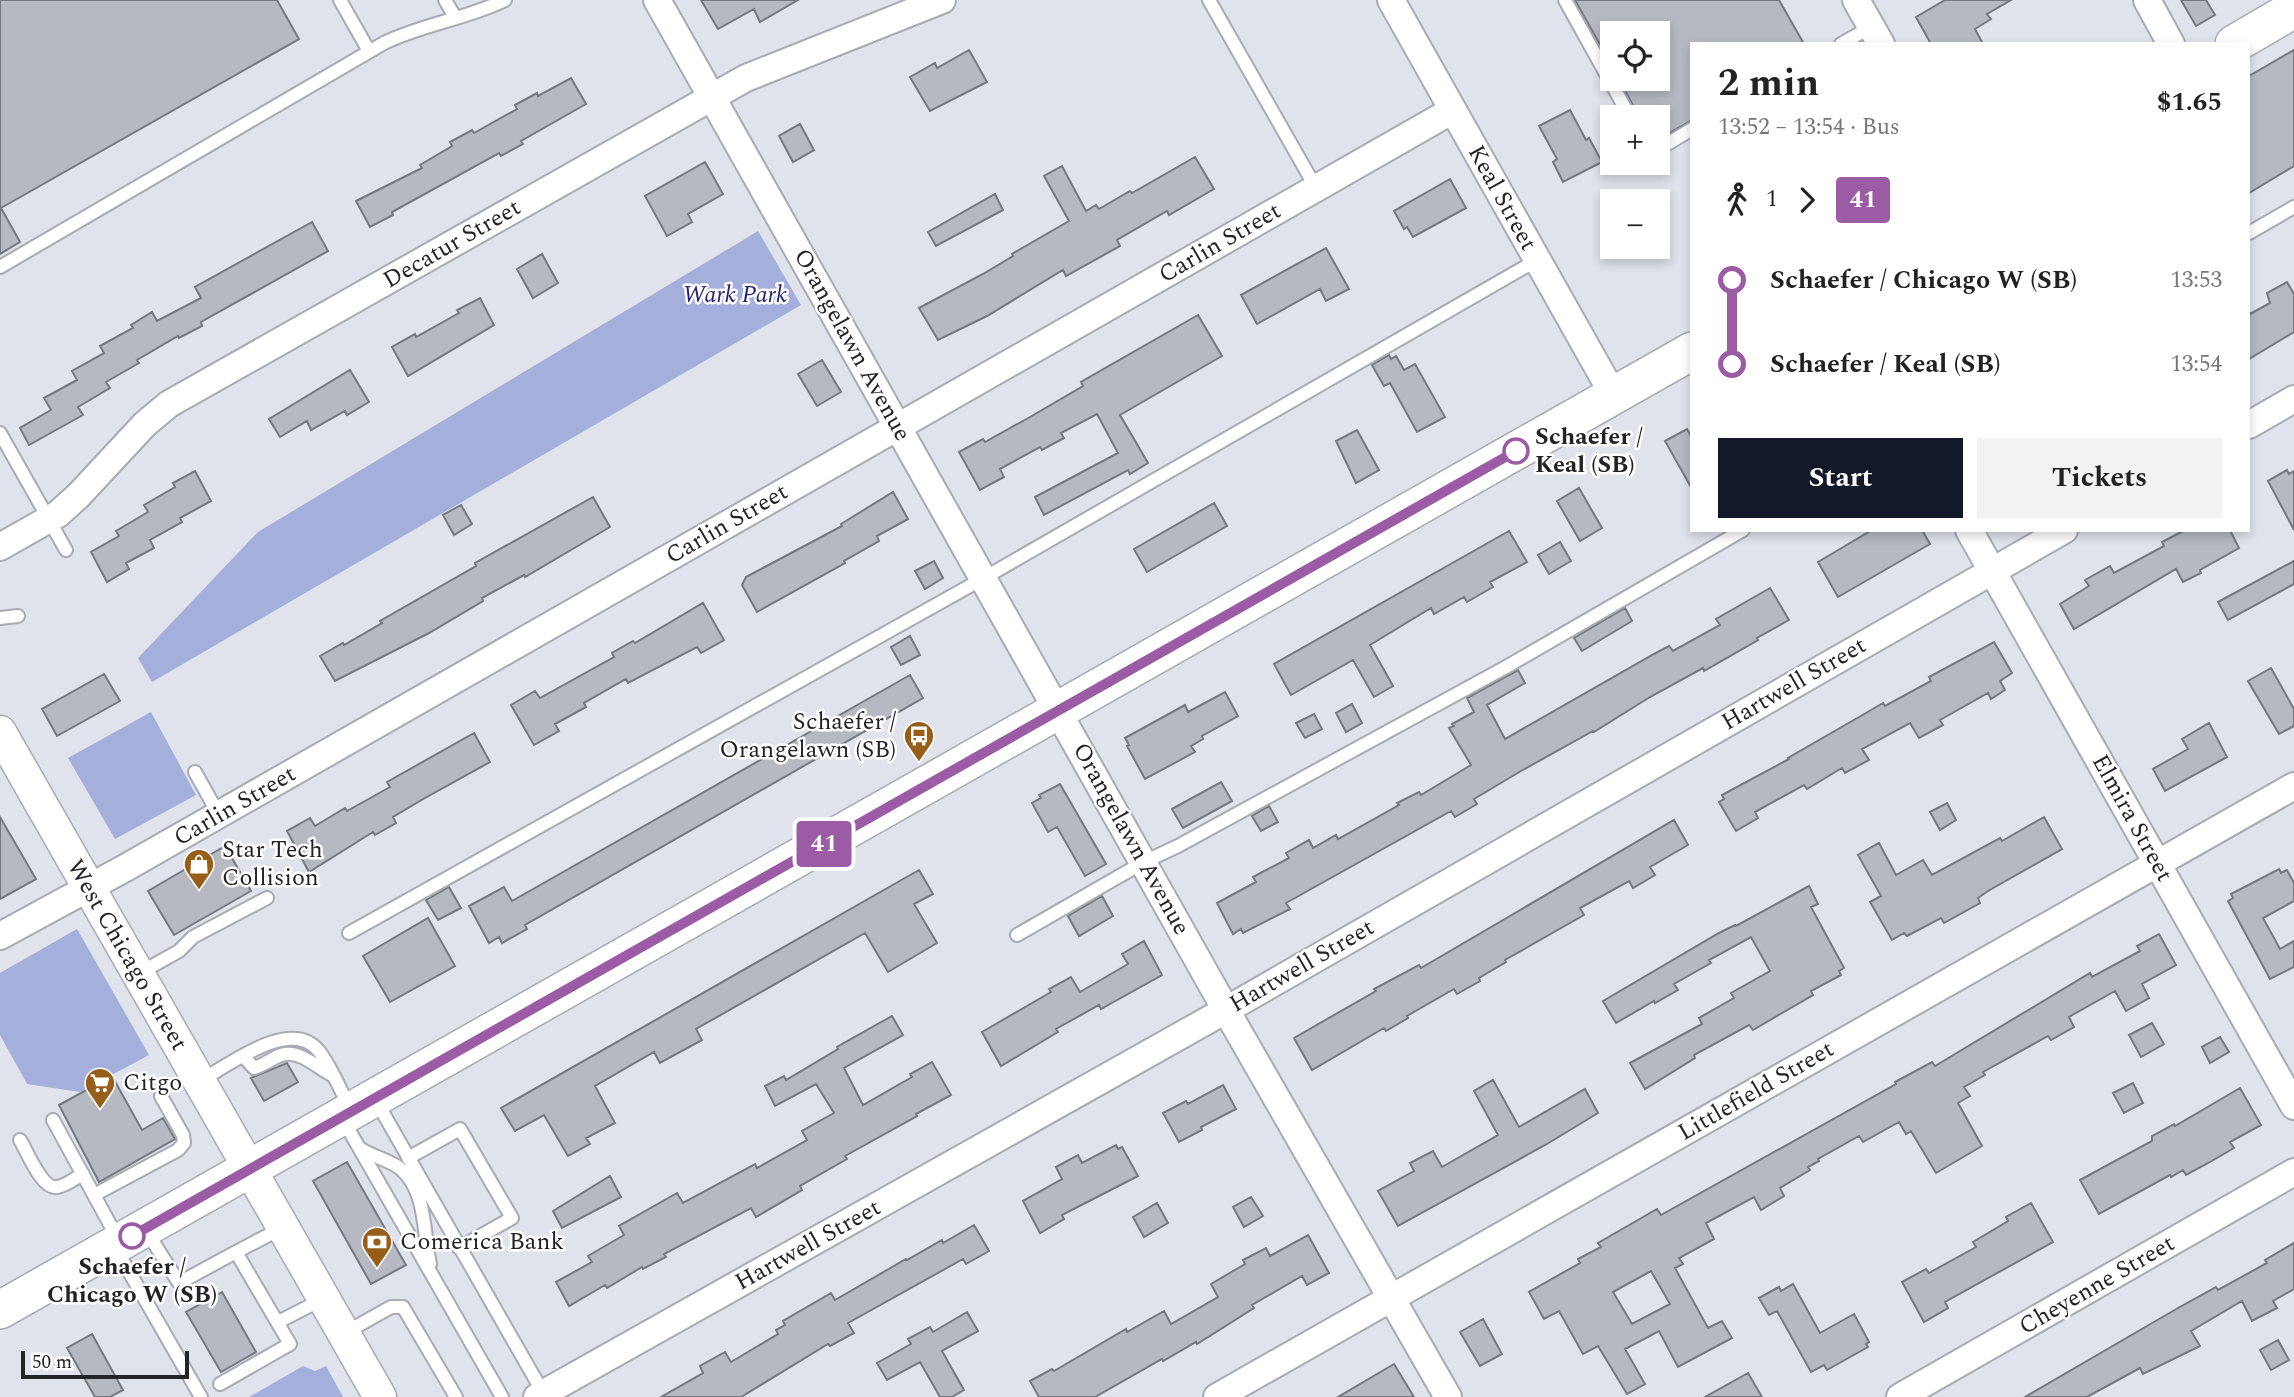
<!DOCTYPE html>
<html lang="en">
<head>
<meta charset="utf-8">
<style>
  :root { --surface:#fff; --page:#f2f2f2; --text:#222; --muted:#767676; --accent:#111827 }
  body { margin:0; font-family:Spectral,serif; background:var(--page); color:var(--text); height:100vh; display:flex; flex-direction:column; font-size:26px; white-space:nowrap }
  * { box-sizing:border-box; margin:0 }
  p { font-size:23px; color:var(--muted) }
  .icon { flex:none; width:38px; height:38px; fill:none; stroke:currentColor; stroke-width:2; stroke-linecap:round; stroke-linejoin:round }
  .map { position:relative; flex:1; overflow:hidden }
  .details { position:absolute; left:1690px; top:42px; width:560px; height:490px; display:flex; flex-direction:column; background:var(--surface); border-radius:0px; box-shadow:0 4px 10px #0003 }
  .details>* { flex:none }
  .badge { padding:0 14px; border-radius:5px; font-size:24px; line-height:46px }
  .tools { position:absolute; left:1600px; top:21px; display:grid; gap:14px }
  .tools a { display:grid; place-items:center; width:70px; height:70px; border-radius:0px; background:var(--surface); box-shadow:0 4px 10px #0003; font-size:35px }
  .scale { position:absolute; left:21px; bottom:18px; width:168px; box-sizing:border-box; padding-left:7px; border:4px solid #222327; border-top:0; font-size:19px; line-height:24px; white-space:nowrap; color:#222327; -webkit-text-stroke:5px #fff; paint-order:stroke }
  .map>.badge { position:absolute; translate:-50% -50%; box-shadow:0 0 0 4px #fff }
  .legs { display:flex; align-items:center; gap:10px; height:77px; padding:0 28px; font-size:23px }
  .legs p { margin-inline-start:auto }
  .summary { display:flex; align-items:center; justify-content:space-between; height:119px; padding:0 28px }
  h1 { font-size:38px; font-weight:700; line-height:52px }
  .action { display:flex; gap:14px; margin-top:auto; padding:14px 28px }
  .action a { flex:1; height:80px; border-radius:0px; background:var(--accent); color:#fff; font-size:28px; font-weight:700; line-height:80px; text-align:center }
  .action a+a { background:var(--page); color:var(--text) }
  ul { padding:0 28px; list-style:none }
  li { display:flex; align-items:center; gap:24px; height:84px; font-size:26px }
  li i { display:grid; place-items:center; width:10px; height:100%; margin:0 9px; background:currentColor }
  li i::after { content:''; width:18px; height:18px; margin:-9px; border:5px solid; border-radius:50%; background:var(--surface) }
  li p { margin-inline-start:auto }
  li:first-child i { background:linear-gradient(#0000 50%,currentColor 0) }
  li:last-child i { background:linear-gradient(currentColor 50%,#0000 0) }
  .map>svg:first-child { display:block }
  .green { fill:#a5afdc }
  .building { fill:#b6b9c2; stroke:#767881; stroke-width:2; fill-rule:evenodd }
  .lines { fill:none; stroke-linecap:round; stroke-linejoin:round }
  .service-casing { stroke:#a8aab4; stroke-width:16 }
  .minor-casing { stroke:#a8aab4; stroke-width:30 }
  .tertiary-casing { stroke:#a8aab4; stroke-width:35 }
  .secondary-casing { stroke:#a8aab4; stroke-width:40 }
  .service { stroke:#fff; stroke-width:12 }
  .minor { stroke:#fff; stroke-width:26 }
  .tertiary { stroke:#fff; stroke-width:32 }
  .secondary { stroke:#fff; stroke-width:37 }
  .line-1-casing { stroke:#fff; stroke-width:16 }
  .line-1 { stroke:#9b5ba5; stroke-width:10 }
  .stop-1-dot { fill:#fff; stroke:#9b5ba5; stroke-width:3.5 }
  .labels { text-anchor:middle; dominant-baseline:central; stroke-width:5; stroke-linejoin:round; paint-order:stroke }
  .street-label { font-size:24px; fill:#222327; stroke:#fff }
  .park-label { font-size:24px; font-style:italic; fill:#242473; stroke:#fff }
  .stop-label { font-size:24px; font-weight:bold; fill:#222327; stroke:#fff; text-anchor:start }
  .poi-label { font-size:24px; fill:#222327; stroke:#fff; text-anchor:start }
</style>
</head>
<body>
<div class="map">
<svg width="2294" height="1397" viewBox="0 0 2294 1397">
  <rect width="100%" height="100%" fill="#e0e2ec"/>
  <path class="green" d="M758,231L801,305L152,682L138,658L258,532Z
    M151,712L196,795L115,839L68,758Z
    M77,929L149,1055L80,1092L27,1084L0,1035V973Z
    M303,1366L315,1371L326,1366L343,1397H249Z"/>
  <path class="building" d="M0,0H277L299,39L1,208L20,242L0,254Z
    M701,0H798L760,22L754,9L718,29Z
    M1575,0H1779L1804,44H1692V120L1657,140V117H1639L1619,79H1657V33H1612V66Z
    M1945,0H2011L1987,14L1991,19L1975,29L1983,44H1931L1916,17Z
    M2181,0H2206L2215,15L2196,26Z
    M969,50L987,82L930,111L910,77L935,63L937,68Z
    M2294,50V166L2249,193V76Z
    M571,78L586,104L521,141L523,144L501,156L499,153L392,212L393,215L370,227L356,201L422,168L420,165L452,146L450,142L472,130L474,133L517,109L515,105L537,93L538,96Z
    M1570,110L1586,140L1589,138L1602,162L1563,182L1553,162L1557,159L1539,126Z
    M800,124L814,150L793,162L779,136Z
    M1195,157L1214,189L1169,215L1167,211L1117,240L1120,246L1066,276L1063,270L987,316L938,340L919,308L983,274L1013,256L1012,254L1069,221L1044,176L1062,166L1086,211L1096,205L1099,209L1130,191L1132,193Z
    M705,162L723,194L688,214L692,222L667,236L645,196Z
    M1450,179L1466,208L1413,237L1407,227L1404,229L1394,211Z
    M995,194L1003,210L936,246L928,232Z
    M312,222L328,251L201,322L202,326L179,338L178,336L137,360L139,363L106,382L110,388L78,407L83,415L29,445L20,428L51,410L44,398L77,380L72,371L104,353L100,346L133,328L131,325L152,312L157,321L201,298L195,287Z
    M1326,248L1349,289L1326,301L1320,289L1257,324L1241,295Z
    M542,254L558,283L533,298L517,269Z
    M2287,282L2294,294V332L2249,359V312L2250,314L2270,303L2267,293Z
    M480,298L494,325L408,376L392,347L415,334L416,337L459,313L457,310Z
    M1198,315L1222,356L1120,415L1148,463L1130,474L1128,470L1044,515L1035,497L1118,453L1097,414L1061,433L1064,438L1042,450L1040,447L1000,469L1004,477L980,490L959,452L983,439L985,442L1030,417L1083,386L1081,382Z
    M1389,355L1391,359L1396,356L1404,370L1415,364L1445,417L1417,432L1390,383L1384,386L1372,365Z
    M822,360L841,392L817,406L798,374Z
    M350,370L369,402L347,415L345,411L311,430L307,421L280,437L269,419Z
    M1687,429L1692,438V489L1665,441Z
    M1357,430L1379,470L1356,483L1336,441Z
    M2287,470L2289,474L2294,471V530L2268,481Z
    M195,471L211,501L180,518L182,522L150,540L154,548L126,563L129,569L107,582L91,552L119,536L116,531L148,512L144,505L175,487L173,483Z
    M1579,488L1602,528L1580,541L1557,501Z
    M893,492L908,519L877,536L879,541L844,561L845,563L757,612L742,585L746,577L842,526L841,524Z
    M593,497L610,527L525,577L524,575L482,598L483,601L429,633L335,681L320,656L343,643L344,645L382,623L380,621L476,566L475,563Z
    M1214,503L1227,526L1147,572L1134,549Z
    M461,505L472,524L454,535L443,515Z
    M1872,530H1922L1930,544L1838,597L1818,562Z
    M2185,530H2230L2239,548L2200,570L2201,573L2183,582L2176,569L2074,629L2060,604L2089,586L2085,580L2110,566L2114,573L2164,546L2162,542Z
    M1509,531L1527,562L1490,582L1493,587L1467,602L1464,597L1434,614L1431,608L1370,645L1393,686L1374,697L1353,660L1291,695L1274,664Z
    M1560,542L1571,561L1549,574L1538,555Z
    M934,561L943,578L925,589L915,571Z
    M2294,561V584L2228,620L2218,602Z
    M1770,588L1789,620L1757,638L1758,640L1704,671L1703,668L1650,697L1594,732L1593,731L1521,771L1474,799L1477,804L1455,817L1451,811L1286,903L1290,909L1243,933L1241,929L1233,934L1217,903L1256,882L1253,877L1289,858L1286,853L1309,840L1313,848L1336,835L1338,839L1399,805L1397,803L1419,792L1421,795L1471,765L1449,728L1454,726L1452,724L1474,712L1467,698L1518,670L1525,683L1487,705L1505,739L1654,654L1669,646L1673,651L1720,625L1716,619Z
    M703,603L724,640L701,653L697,647L628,683L626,679L584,703L586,707L555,724L559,731L534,745L511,705L535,691L540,698L614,657L612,653L633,641L635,643Z
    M1625,608L1632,621L1582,651L1574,638Z
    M910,636L920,655L901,665L891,647Z
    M1994,642L2012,673L2000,681L2005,690L1991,699L1988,693L1940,720L1943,725L1919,738L1910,723L1862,749L1869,760L1845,773L1842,768L1807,789L1804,785L1755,812L1758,818L1736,831L1719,802L1724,799L1722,795L1789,759L1788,758L1859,717L1883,703L1885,706L1931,681L1929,677Z
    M2271,668L2294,709V726L2279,734L2248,681Z
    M104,674L120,701L57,736L42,709Z
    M910,675L923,698L525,925L527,929L502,943L499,937L489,943L469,906L504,887L512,901Z
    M1225,692L1238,716L1202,736L1203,739L1191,746L1195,752L1145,779L1127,746L1129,745L1125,738L1185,705L1188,712Z
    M1352,704L1362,723L1346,732L1336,713Z
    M1314,714L1322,729L1305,738L1296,723Z
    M2209,723L2227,757L2165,791L2153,769L2188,749L2182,739Z
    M474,733L490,762L425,798L393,817L396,823L375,835L373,832L309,872L287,831L310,818L315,826L345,808L347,811L390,787L387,782Z
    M1221,782L1232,801L1183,828L1172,809Z
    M1060,784L1106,864L1085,876L1057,827L1048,832L1032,803L1041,798L1039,795Z
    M1947,803L1956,820L1940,830L1930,812Z
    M1269,806L1278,822L1261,831L1252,816Z
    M0,817L36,879L0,899Z
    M2044,817L2062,849L1988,891L1978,898L1980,903L1944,923L1941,918L1907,936L1904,933L1892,940L1870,902L1881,896L1858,855L1879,843L1896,875L1923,860L1932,875L2000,838L2002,841Z
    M1674,820L1688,845L1650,867L1655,875L1633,888L1629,881L1580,908L1584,915L1505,960L1506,962L1479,978L1480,981L1457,994L1454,989L1407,1016L1408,1018L1386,1031L1384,1028L1312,1070L1294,1038L1376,991L1374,989L1419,965L1421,968Z
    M225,846L251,891L174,935L148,891Z
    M2279,869L2281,873L2287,870L2294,883V901L2263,918L2280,949L2294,941V967L2270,979L2228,901L2233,898L2231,894Z
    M919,870L933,894L914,904L937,943L888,972L865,933L696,1029L702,1040L660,1063L654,1052L595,1086L615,1123L586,1138L590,1144L568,1156L544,1115L515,1131L501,1108Z
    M1809,886L1818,904L1811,907L1844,968L1839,971L1841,975L1811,991L1813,995L1753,1030L1749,1025L1694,1055L1695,1058L1645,1089L1630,1063L1702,1024L1699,1018L1734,998L1731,993L1770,971L1751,937L1709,960L1711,963L1674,984L1678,990L1655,1003L1654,1001L1616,1023L1603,1001L1719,933L1735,925L1736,926Z
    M449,887L461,908L438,920L426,900Z
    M1102,896L1113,916L1079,936L1068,916Z
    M428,918L455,966L390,1002L363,956Z
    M2159,934L2176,965L2142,984L2149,998L2126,1011L2115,991L2069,1017L2074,1027L2051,1040L2048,1036L1983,1072L1985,1075L1964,1087L1970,1096L1958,1103L1982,1146L1936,1173L1911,1131L1906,1134L1899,1122L1863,1142L1859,1136L1818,1159L1819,1161L1808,1167L1810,1170L1780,1188L1784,1196L1761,1210L1754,1197L1706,1223L1714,1239L1679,1258L1683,1264L1675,1268L1708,1328L1722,1321L1732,1338L1678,1367L1659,1331L1625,1349L1645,1384L1627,1394L1598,1346L1583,1354L1559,1311L1544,1319L1529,1292L1580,1263L1578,1259L1601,1247L1598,1243L1657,1209L1661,1215L1896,1084L1895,1082L1932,1062L1935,1066L2090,973L2092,977L2140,951L2137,946ZM1651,1271L1670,1304L1632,1324L1613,1292Z
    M1144,941L1162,975L1110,1004L1101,1009L1099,1005L1056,1029L1058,1032L1001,1066L982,1032L1051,992L1049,989L1071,977L1080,992L1128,964L1122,954Z
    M892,1016L903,1035L844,1068L863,1105L912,1077L910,1074L932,1062L951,1095L916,1114L917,1116L845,1156L847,1159L800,1186L802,1190L756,1217L751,1208L664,1254L666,1257L643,1269L642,1267L607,1288L605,1285L569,1306L556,1282L592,1262L588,1256L624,1235L619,1226L677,1193L683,1203L755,1164L757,1168L807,1140L802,1131L834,1113L816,1084L775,1106L765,1086L784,1076L786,1080L838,1049L837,1047Z
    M2152,1023L2164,1044L2141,1057L2129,1035Z
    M2220,1037L2229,1052L2210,1063L2202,1047Z
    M287,1063L298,1082L264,1101L251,1078Z
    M112,1076L142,1130L163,1118L175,1139L99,1182L59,1105Z
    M1493,1080L1519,1127L1585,1089L1598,1113L1547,1144L1398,1226L1378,1191L1414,1171L1410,1163L1433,1151L1442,1167L1498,1135L1474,1091Z
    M2133,1083L2143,1103L2124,1113L2113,1093Z
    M1223,1085L1236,1109L1201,1127L1202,1130L1179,1142L1163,1113L1186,1101L1188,1104Z
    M2240,1088L2261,1125L2230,1142L2234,1148L2210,1162L2186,1175L2183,1170L2171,1177L2170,1175L2099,1214L2080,1180L2152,1141V1136L2174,1124L2175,1126Z
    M1116,1145L1118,1149L1122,1147L1138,1176L1062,1215L1064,1219L1040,1233L1023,1201L1062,1179L1056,1167L1078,1155L1082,1163Z
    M347,1162L406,1265L371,1284L313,1181Z
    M610,1176L621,1197L562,1228L553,1211Z
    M1251,1197L1263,1216L1244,1227L1233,1207Z
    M1157,1203L1168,1223L1144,1237L1133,1217Z
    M2031,1203L2053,1242L1945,1302L1948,1308L1924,1322L1902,1282L1926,1269L1929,1273L1976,1247L1973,1242L2008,1221L2006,1217Z
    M974,1225L989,1251L966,1264L963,1259L848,1323L854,1333L830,1346L828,1344L741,1397H661L703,1373L700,1366L725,1352L731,1362L778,1334L776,1330L785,1325L783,1321L831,1293L835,1300L906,1259L907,1260L942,1240L943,1243Z
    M1308,1235L1329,1273L1307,1285L1302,1276L1252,1305L1254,1308L1197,1344L1196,1342L1163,1361L1162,1359L1095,1397H1039L1030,1381L1052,1369L1054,1371L1126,1329L1127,1332L1164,1311L1171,1324L1218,1297L1211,1284L1245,1264L1243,1260L1266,1248L1270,1256Z
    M2294,1243V1289L2273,1301L2277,1308L2252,1321L2242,1301L2191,1331L2200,1346L2143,1374L2140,1368L2087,1397H2025L2178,1308L2216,1287L2218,1290L2267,1263L2265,1260Z
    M1793,1284L1820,1333L1854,1314L1869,1342L1866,1344L1868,1347L1827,1370L1824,1365L1811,1372L1777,1311L1769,1315L1759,1298L1779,1287L1781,1291Z
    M222,1292L256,1352L221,1372L186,1312Z
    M967,1312L978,1331L942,1351L964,1390L952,1397H940L920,1362L887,1380L877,1363L911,1344L908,1339L930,1327L933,1332Z
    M1483,1319L1502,1354L1480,1366L1460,1332Z
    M92,1334L123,1390L110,1397H95L67,1348Z
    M2278,1340L2289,1360L2271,1370L2260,1350Z
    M1394,1364L1414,1397H1338Z
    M1748,1373L1762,1397H1705Z"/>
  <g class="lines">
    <g class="service-casing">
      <path id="service" d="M340,0L369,51
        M445,0L455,17
        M1209,0L1316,188
        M1565,0L1630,117
        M1841,44L1871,27
        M1669,143L1692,129
        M2249,233L2294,207
        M0,267L384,43C423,24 466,19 505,0
        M0,433L66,550
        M0,618L18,616
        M195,772L219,815
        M349,933L984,578L1537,260
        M1017,935L1144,862L1178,846L1506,667L1743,530
        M138,974L179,951L193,937L267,898
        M244,1057L254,1068C265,1065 274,1056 285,1054C301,1051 319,1069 332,1075
        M200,1081C229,1065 290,1017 318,1050C331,1066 340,1090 350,1108
        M375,1099L545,1396
        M342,1118L502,1397
        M53,1120L118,1239
        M20,1140C27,1151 42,1190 57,1187C66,1186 75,1178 83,1174
        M361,1149C373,1157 390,1160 401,1169C427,1192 423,1233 430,1264
        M408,1158L460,1129L512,1218L459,1248
        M94,1195L178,1150L184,1143L183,1135L161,1096
        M147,1232L179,1283L236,1252L290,1344L220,1384
        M116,1249L201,1397
        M236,1252L282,1228
        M278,1322L323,1299
        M343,1334L391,1307H403L456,1397"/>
    </g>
    <g class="minor-casing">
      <path id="minor" d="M657,0L1226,1010L1448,1397
        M1391,0L1614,396
        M1856,0L1881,44
        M2147,0L2171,44
        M2249,425L2294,399
        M1969,530L2294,1106
        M0,547L58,514L78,496L145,424L169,404L746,78L942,0
        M0,936L127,867L1453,110
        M537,1397L1226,1010L2064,530
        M1217,1397L2294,786
        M1900,1397L2294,1172"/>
    </g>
    <g class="tertiary-casing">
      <path id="tertiary" d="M0,732L380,1397"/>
    </g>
    <g class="secondary-casing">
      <path id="secondary" d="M2234,44L2294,9
        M0,1310L1692,351"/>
    </g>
    <use href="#service" class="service"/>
    <use href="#minor" class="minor"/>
    <use href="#tertiary" class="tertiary"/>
    <use href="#secondary" class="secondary"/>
  </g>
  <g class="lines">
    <g class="line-1-casing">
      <path id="line-1" d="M132,1236L1516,451"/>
    </g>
    <use href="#line-1" class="line-1"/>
  </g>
  <defs>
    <g id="bus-pin" transform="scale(1.575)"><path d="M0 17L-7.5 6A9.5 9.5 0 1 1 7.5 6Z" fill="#965e19" stroke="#fff"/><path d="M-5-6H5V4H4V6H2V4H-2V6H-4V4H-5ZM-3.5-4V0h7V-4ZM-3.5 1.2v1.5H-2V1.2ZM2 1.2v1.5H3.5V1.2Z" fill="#fff"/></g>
    <g id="shop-pin" transform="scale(1.575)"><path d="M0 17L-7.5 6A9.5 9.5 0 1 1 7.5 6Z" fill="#965e19" stroke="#fff"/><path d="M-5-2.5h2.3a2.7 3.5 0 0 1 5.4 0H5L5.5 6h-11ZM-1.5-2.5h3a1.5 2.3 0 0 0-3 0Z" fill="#fff"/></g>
    <g id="supermarket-pin" transform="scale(1.575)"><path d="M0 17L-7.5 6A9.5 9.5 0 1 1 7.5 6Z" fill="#965e19" stroke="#fff"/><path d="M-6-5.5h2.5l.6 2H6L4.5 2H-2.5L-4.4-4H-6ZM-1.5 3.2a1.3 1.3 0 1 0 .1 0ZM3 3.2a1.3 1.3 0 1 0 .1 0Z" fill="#fff"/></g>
    <g id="bank-pin" transform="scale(1.575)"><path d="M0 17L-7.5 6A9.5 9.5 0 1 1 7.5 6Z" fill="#965e19" stroke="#fff"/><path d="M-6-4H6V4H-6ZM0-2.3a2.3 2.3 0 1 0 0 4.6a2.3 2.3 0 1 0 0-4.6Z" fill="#fff"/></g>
  </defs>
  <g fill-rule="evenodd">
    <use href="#bus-pin" x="919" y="736"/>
    <use href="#shop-pin" x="199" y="864"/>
    <use href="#supermarket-pin" x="100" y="1083"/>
    <use href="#bank-pin" x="377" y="1242"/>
  </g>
  <g class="stop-1-dot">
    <circle cx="1516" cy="451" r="12"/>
    <circle cx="132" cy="1236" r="12"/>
  </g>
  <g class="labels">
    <g class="street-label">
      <text transform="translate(1502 198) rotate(61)">Keal Street</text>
      <text transform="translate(1220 243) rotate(-30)">Carlin Street</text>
      <text transform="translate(452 244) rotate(-30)">Decatur Street</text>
      <text transform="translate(852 345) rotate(61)">Orangelawn Avenue</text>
      <text transform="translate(727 524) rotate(-30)">Carlin Street</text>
      <text transform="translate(1794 684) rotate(-30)">Hartwell Street</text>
      <text transform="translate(235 806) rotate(-30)">Carlin Street</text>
      <text transform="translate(2132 818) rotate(61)">Elmira Street</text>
      <text transform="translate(1131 839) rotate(61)">Orangelawn Avenue</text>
      <text transform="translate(127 955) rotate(60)">West Chicago Street</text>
      <text transform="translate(1302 966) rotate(-30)">Hartwell Street</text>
      <text transform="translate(1756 1091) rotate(-30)">Littlefield Street</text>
      <text transform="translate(808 1245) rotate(-29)">Hartwell Street</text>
      <text transform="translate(2097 1285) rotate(-30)">Cheyenne Street</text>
    </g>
    <g class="park-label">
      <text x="735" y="295">Wark Park</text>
    </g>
    <g class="stop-label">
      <text x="1535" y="437">Schaefer /<tspan x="1535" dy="28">Keal (SB)</tspan></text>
      <text x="132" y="1267" text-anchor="middle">Schaefer /<tspan x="132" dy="28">Chicago W (SB)</tspan></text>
    </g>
    <g class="poi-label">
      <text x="896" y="722" text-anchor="end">Schaefer /<tspan x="896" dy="28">Orangelawn (SB)</tspan></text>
      <text x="222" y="850">Star Tech<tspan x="222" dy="28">Collision</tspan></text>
      <text x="123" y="1083">Citgo</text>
      <text x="400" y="1242">Comerica Bank</text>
    </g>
  </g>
</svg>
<div class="tools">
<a><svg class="icon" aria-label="locate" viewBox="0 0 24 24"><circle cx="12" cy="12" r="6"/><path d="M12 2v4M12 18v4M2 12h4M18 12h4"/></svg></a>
<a>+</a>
<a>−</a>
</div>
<div class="scale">50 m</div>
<b class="badge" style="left:824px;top:844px;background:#9b5ba5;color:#fff">41</b>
<section class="details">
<div class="summary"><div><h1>2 min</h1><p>13:52 – 13:54 · Bus</p></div><b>$1.65</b></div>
<div class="legs"><svg class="icon" aria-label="walk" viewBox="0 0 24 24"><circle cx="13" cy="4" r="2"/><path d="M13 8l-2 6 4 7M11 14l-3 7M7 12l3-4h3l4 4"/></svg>1<svg class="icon" aria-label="forward" viewBox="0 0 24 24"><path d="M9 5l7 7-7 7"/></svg><b class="badge" style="background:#9b5ba5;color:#fff">41</b></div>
<ul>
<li><i style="color:#9b5ba5"></i><b>Schaefer / Chicago W (SB)</b><p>13:53</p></li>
<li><i style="color:#9b5ba5"></i><b>Schaefer / Keal (SB)</b><p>13:54</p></li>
</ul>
<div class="action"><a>Start</a><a>Tickets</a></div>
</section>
</div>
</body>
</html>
